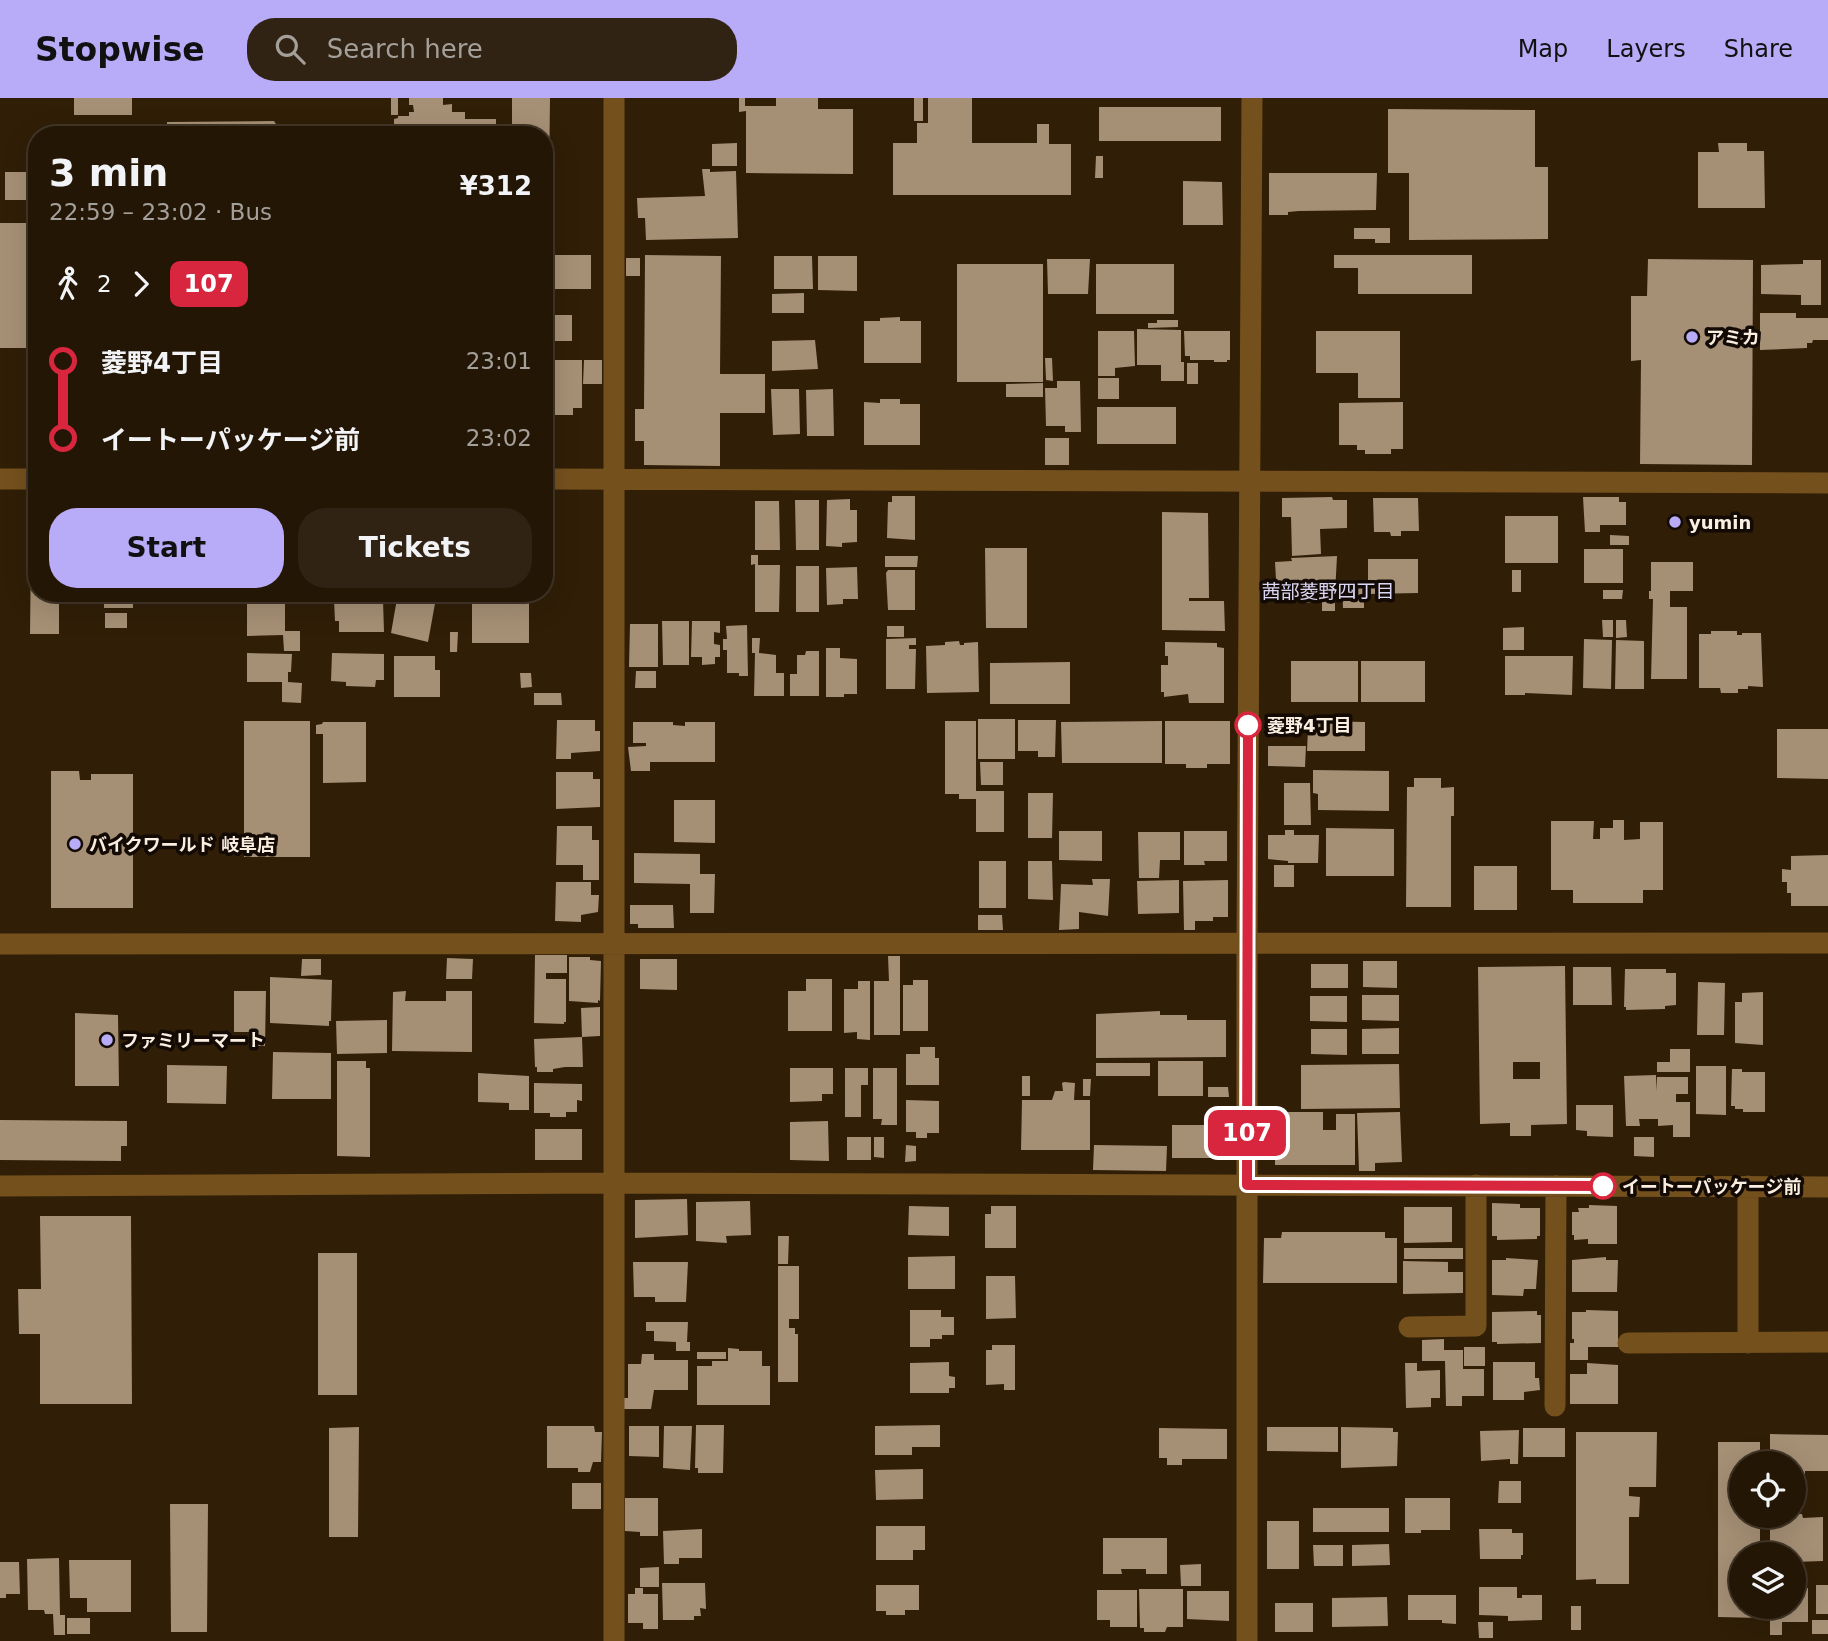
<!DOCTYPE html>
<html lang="en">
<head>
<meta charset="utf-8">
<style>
  :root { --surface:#241605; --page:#302313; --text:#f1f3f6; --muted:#a39f9a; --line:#413527; --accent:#b8abf7 }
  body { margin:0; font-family:"DejaVu Sans","Noto Sans JP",sans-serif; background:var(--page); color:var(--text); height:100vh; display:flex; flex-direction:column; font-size:26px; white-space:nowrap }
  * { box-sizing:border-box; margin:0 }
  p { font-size:23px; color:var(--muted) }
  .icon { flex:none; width:38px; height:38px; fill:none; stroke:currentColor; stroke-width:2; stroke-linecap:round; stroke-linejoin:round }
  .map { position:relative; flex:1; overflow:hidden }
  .sheet { position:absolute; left:28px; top:28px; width:525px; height:476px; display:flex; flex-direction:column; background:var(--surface); border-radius:28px; box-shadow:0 7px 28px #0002,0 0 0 2px var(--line) }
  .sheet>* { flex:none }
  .badge { padding:0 14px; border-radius:10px; font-size:24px; line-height:46px }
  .fabs { position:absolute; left:1729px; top:1353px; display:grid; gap:14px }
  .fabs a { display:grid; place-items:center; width:77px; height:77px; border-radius:50%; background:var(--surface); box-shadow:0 7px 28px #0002,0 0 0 2px var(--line); font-size:35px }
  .map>.badge { position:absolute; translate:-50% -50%; box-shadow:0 0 0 4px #fff }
  .legs { display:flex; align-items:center; gap:10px; height:77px; padding:0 21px; font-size:23px }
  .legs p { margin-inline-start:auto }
  .head { display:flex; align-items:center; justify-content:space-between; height:119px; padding:0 21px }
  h1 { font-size:38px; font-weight:700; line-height:52px }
  .button { display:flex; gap:14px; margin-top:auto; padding:14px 21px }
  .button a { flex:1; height:80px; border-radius:28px; background:var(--accent); color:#111; font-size:28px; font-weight:700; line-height:80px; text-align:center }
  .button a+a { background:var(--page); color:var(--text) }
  ul { padding:0 21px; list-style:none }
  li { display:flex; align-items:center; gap:24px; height:77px; font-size:26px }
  li i { display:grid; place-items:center; width:10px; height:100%; margin:0 9px; background:currentColor }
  li i::after { content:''; width:18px; height:18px; margin:-9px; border:5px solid; border-radius:50%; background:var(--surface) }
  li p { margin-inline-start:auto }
  li:first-child i { background:linear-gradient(#0000 50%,currentColor 0) }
  li:last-child i { background:linear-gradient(currentColor 50%,#0000 0) }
  header { display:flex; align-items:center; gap:42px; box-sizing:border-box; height:98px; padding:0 35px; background:var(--accent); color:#111 }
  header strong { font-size:33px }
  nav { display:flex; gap:38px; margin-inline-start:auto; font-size:24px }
  .search { width:490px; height:63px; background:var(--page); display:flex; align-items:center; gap:18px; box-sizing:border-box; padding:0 24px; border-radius:28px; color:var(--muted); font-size:26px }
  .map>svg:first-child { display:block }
  .building { fill:#a58f75; fill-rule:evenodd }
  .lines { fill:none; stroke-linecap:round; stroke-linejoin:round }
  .minor { stroke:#74501d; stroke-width:21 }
  .tertiary { stroke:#74501d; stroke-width:21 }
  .line-1-casing { stroke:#fff; stroke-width:16 }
  .line-1 { stroke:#d7263d; stroke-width:10 }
  .poi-dot { fill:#b8abf7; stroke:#120a03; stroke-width:2.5 }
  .stop-1-dot { fill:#fff; stroke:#d7263d; stroke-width:3.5 }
  .labels { text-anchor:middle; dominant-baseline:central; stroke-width:7; stroke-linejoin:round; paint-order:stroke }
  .poi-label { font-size:18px; font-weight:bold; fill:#faeee0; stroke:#120a03; text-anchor:start }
  .stop-label { font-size:18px; font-weight:bold; fill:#faeee0; stroke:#120a03; text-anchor:start }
  .neighbourhood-label { font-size:19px; fill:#dad6f4; stroke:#120a03 }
</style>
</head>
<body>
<header>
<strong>Stopwise</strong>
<div class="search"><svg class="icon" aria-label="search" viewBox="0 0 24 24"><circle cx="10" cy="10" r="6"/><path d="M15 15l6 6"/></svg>Search here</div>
<nav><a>Map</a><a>Layers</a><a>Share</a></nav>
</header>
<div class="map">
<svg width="1828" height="1543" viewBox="0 0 1828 1543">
  <rect width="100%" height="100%" fill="#301e07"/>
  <path class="building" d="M74,0H132V17H74Z
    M391,0H398V17H391Z
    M409,0H443V7L452,6V14H465V21H496V37H394V21L398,20V18H409V14H414L413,7H409Z
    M512,0H550L549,87H544V37H512Z
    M739,0H745V8H776V0H818V11H853V76L746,75V13L739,14Z
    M914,0H923V23H914Z
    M928,0H972V45H1037V26H1049V46H1071V97H893V45H917V25H928Z
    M1099,9H1221V43H1099Z
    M1388,11L1535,12V69H1548V141L1409,142V75H1388Z
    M274,23L278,29L272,33V37H167V24Z
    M737,45V68H712V46Z
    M1718,45H1747V53H1764L1765,110H1698V54H1719Z
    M1096,58H1103V80H1095Z
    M702,71H710V74L736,73L738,140L646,142L645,120H638L637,100L705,98Z
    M5,74H37V102H5Z
    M1269,75H1377L1376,112L1299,113L1288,114V117H1269Z
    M1183,83L1222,84L1223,127H1183Z
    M0,125H37V250H0Z
    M1354,130H1390V145H1375V141H1354Z
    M544,157H591V191H544Z
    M645,157L721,158L720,276H765V315H720V368L644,367V343H635V311H644Z
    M1334,157H1472V196H1358V170H1334Z
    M774,158H812L813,191H774Z
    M818,158H857V193L818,192Z
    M626,160H640V178H626Z
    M1047,161H1090L1088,196H1048Z
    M1648,161L1753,162L1752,367L1640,366L1641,262L1631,263V198H1647Z
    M1803,162H1821V207H1801V197L1761,196V167L1803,166Z
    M957,166H1043V284H957Z
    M1096,166H1174V216H1096Z
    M804,195V215H772V196Z
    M1760,215H1796V220H1828V242H1813L1812,245H1807V250L1760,252Z
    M544,217H572V243H544Z
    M900,219V223H921V265H864V223H880V220Z
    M1157,222H1178V229L1148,230V225H1157Z
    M1137,231L1181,232V264H1184V283H1161V267H1137Z
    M1098,233H1134L1135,268L1115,270V278H1098Z
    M1184,233H1230V262H1227V264H1214V262H1190V258H1185Z
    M1316,233H1400V300H1358V275H1316Z
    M815,242L818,271L772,273V243Z
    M1045,260H1052L1053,283L1046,282Z
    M555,262H582V310H573V317H555V309H544V270H555Z
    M584,262H602V286H583Z
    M1187,265H1198V286H1187Z
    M1098,280H1119V301H1098Z
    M1057,283H1080L1081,334H1065V328H1046L1045,290H1057Z
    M1043,285V299H1006V286Z
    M771,291H799L800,336L773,337Z
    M833,291L834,338H807L806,292Z
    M880,301H900V306H920V347H864V304L880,305Z
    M1403,304V351H1391V356H1365V352H1357V347H1339V305Z
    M1097,309H1176V346H1097Z
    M1045,340H1069V367H1045Z
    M892,398H915V442L887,440L888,404H892Z
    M1332,399L1333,402H1347V430L1320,431L1321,456L1292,458L1291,419H1282V400Z
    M1583,399H1619V404H1626V427H1600V434H1585Z
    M1373,400H1418L1419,433H1401V438H1391L1390,434H1374Z
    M850,401V412H857V444L842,445V449L826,448L827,402Z
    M795,402H819V452H796Z
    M755,403H779L780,452H755Z
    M1162,414L1208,415L1209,500H1189V503H1224L1225,533L1162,532Z
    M1505,418H1558V465H1505Z
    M1610,437L1629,438V447H1610Z
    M31,449H37V495H59V536H30Z
    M985,450H1027V530H986Z
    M1584,451H1623V485H1584Z
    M751,457H758V467H780L779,514H755V466L751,467Z
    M885,458H918L917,469H885Z
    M1337,458L1335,496L1319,497V504L1300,505V499L1277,500L1275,464L1292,463L1291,460Z
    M1368,461H1418V495L1368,496Z
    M1651,464H1693V493H1670V509H1687V581H1651L1653,501H1649V493H1651Z
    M796,468H819V514H796Z
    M857,469L858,501H843V506L827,507L826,470Z
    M888,472H915V512H888L886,475Z
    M1512,472H1521V494H1512Z
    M1342,488H1364V510H1343Z
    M1603,492H1623L1622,501H1603Z
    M100,495H133V510H104V501H100Z
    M398,495L436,500L428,544L391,535Z
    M466,495H529V545H472V502H466Z
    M1322,501H1329L1330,506L1335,505V513H1322Z
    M247,502H285V533H300V553H284L283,537L247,538Z
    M334,502H383L384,534H339V523H335Z
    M105,515H127V530H105Z
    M1602,522H1613V539H1603Z
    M1616,522H1626L1627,539L1616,540Z
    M662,523H689V567H663Z
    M692,523H720V535L714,534V546L720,547V559H715V566L702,567V559H691Z
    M630,526H658V569H629Z
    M747,527L748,578H739V575H727V552H723V541H727L726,528Z
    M887,528H904V539H887Z
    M1524,529V552H1503V530Z
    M1711,533H1737V537H1742V535H1761L1763,589L1748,588V591H1738V595H1721L1720,590H1699V536H1711Z
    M450,534H458L457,554H450Z
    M752,540H760L759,555L776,557V575H784V598H754L755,555H752Z
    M916,540V547H909V551H916L915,591H886V541Z
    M1584,541L1612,542L1611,591L1583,590Z
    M1616,542L1644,543V591H1615Z
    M959,543L960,547H964V545L978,544L979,594L927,595L926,548L945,547V544Z
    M1165,544L1217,545V549L1224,550V605H1189L1188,596L1164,599V594H1161V567H1168V558H1165Z
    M826,550H840V560L857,561V596H844V599H826Z
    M806,553H819V598H790V576H797V557H805Z
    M247,555L292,556L291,574H288V584L302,585L301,605L282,604V584H247Z
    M332,555L384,556V582H376L375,589L346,588V584L331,583Z
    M394,558H435V572H440V599H394Z
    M1505,558H1573L1572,597L1525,595V597H1505Z
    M1291,563H1358V604H1291Z
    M1361,563H1425V604H1361Z
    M1070,564V606H990V565Z
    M636,573H656V590H635Z
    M520,575H531L532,589L521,590Z
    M534,595H561L562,607H534Z
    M978,621H1015V661H978Z
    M557,622H595V633H600V653L571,655V661H556Z
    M1018,622H1056L1055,659H1038V653H1018Z
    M244,623H310V759H244Z
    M945,623H976V693H1004V734H976V701H959V696H945Z
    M1162,623V665H1062L1061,624Z
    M1165,623H1230V666H1207V670H1186V666H1165Z
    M1318,623L1365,624V653H1307L1308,631H1318Z
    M323,624H366V684L323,685V636H316V627L322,626Z
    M633,624H673V627L685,628V624H715V664H650V673H631L628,649L646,648V645H633Z
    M1777,631H1828V681L1777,680Z
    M1268,648H1306L1305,669L1268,668Z
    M980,664H1003V687H981Z
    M1313,672L1389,673V713L1318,712V696L1313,695Z
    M51,673H79L80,682H91V676H133V810H51Z
    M556,674H593V681H600V709L556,711Z
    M1414,680H1441V690L1454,689V718H1451V809H1406L1407,689H1414Z
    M1284,685H1310L1311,727H1284Z
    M1028,695H1053L1052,740H1028Z
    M674,702H715V745L674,744Z
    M1613,722H1624V742L1640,741V724H1663V792H1643V805H1573V792H1551V723H1594L1593,741H1600V730H1613Z
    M557,728H592V742H599V782H583V767H556Z
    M1326,730L1394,731V778H1326Z
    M1285,732H1294V737H1319L1318,765H1288V763L1268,761V737H1285Z
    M1059,733H1102V763L1059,762Z
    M1184,733H1227V763H1204L1205,767H1184Z
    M1138,734H1180V762H1160L1159,780H1139Z
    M634,755L700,756V776H715L714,815H690V786L634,785Z
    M1828,757V808H1791V795H1787V784H1782V771L1791,772V758Z
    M979,763H1006V810H979Z
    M1028,763H1052L1053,802L1028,801Z
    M1274,767H1294V789H1274Z
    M1474,768H1517V812H1474Z
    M1092,781H1110L1108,818L1079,814V831L1059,832L1061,786L1093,787Z
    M1179,782V815L1138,816L1137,783Z
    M1228,782V819H1213V823H1195V832H1184L1183,783Z
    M556,784H591V797H599L598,814L581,817V824L555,823Z
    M630,807H673L674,830H638V826H630Z
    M978,817H1002L1003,832H978Z
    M535,857H567V875H546V881H566V924H564V926L534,925Z
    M888,858H900V937H874V883H889Z
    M569,859H590V862L601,863L600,903L598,902V905L569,903Z
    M447,860L473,861L472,881H446Z
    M302,861H321V877L301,878Z
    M640,861H677V892L640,891Z
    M1363,863H1397V890L1363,889Z
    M1311,866H1348V890H1311Z
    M1565,868L1567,1026L1531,1027V1038H1510V1025L1480,1026L1478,869ZM1513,964H1540V981H1513Z
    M1573,869H1611L1612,907H1573Z
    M1625,871H1666V875H1676V907L1665,908V911L1626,912V909H1624Z
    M270,879L332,882L331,923H329V928L270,925Z
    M806,881H832V933H788V893H806Z
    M913,882H928V933H903V887H913Z
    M858,883H870V942L857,941V934L844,935V891H858Z
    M1698,884L1725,885L1724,937H1697Z
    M234,893H266L265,948H249V934H234Z
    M406,893L405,903H446V893H472V954L392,953L393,894Z
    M1763,894V947L1735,945V904H1742V895Z
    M1362,897H1399V923L1362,922Z
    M1310,898H1347V924L1310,923Z
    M600,909V938L582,939L581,910Z
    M1160,913V917H1187V922H1226V959L1096,960V916Z
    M75,915L118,917L119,988H75Z
    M387,922V955L337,956L336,923Z
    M1399,930V956H1362V931Z
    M1311,931H1347V957L1311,956Z
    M582,939L583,969H565L553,971V974H537V969H535L534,941Z
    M920,949H935V960H939V987H906V956H920Z
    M1670,951H1690V974H1657V964H1670Z
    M273,954L331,955V1001H272Z
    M337,963H366V970H370V1059L337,1058Z
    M1158,963H1203V998H1158Z
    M1096,965H1150V978H1096Z
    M1399,966L1400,1010L1301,1011V967Z
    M167,967L227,968L226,1006L167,1005Z
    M1696,968H1726V1017L1696,1016Z
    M790,970H833V996H822V1003L790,1004Z
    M845,970H868V987H861V1019H845Z
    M873,970H897V1027H881L882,1021H873Z
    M1732,971H1742V974H1765V1014H1743V1011H1735V1008H1731Z
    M478,975L529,978V1012H509V1005L478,1004Z
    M1656,977V993L1657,979H1688V996H1676V1004H1690V1039H1673V1027L1658,1028V1021H1639L1640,1028H1626L1624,978Z
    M1022,978H1030V998H1022Z
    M1083,981H1091L1090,998H1083Z
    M1064,984L1075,985L1074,1002H1090V1052H1021L1022,1002H1052L1055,993H1063L1062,985Z
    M534,985L582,986V1003L577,1002V1014H566V1019H550V1015H534Z
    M1208,989H1228L1229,999H1208Z
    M906,1002L939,1003V1035H927V1040H916V1034H906Z
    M1576,1007H1613V1039L1587,1038V1033L1576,1032Z
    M1275,1014H1323V1032H1336V1016H1355V1067H1275Z
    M1400,1014L1402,1064L1375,1065V1073H1359L1357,1015Z
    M0,1022L127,1023V1048H121V1063L0,1062Z
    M828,1023L829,1063L790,1062V1024Z
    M1172,1027H1231V1060H1172Z
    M535,1031H582V1062H535Z
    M847,1039H871V1062H847Z
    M874,1039H884V1060L874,1059Z
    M1634,1039H1654V1059L1634,1058Z
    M906,1047L916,1048V1063L905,1064Z
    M1094,1047L1167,1048L1166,1073L1093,1072Z
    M687,1101L688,1137L635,1140V1102Z
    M750,1103L751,1137L726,1138L727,1145L696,1143V1104Z
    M1492,1105L1520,1106V1110H1540V1138H1537V1141L1497,1142V1138H1492Z
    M1589,1107L1617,1108V1146H1588V1141L1574,1142V1137H1572V1114H1579L1578,1110H1589Z
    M909,1108L949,1109V1138L908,1137Z
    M991,1108H1016V1150H985V1116H991Z
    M1404,1109H1452V1144L1404,1145Z
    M40,1118H131L132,1306H40V1236H19L18,1191H41Z
    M1282,1134H1385V1140H1397V1185H1263L1264,1140H1281Z
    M778,1138H789L788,1166H778Z
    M1404,1150H1463V1161H1404Z
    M318,1155H357V1297H318Z
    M955,1158V1191H908V1159Z
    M1606,1159V1162H1618L1617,1194H1572V1162Z
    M1506,1160L1538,1162L1536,1191H1524L1523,1198L1492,1197V1162H1506Z
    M1403,1163L1448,1164V1174H1463V1195L1403,1196Z
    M633,1164H688L686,1204H655V1199H634Z
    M778,1168H799V1221H789V1230H795V1236H798V1284H778Z
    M986,1178H1015L1016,1220L986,1221Z
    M910,1212H941V1219H954V1237H942V1241H930V1249H910Z
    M1586,1212L1618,1213V1249H1588V1262H1570V1245H1574V1241H1572V1214H1586Z
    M1537,1213V1217H1541V1245L1497,1246V1244H1492V1214Z
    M646,1224H688L687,1244H690V1253H676V1244L654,1243V1233H646Z
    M1444,1241V1252H1463V1271H1484V1298H1462V1308H1446L1445,1263H1422V1242Z
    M992,1247H1015V1292H1004V1286L986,1287V1252H992Z
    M1464,1249H1485V1268H1464Z
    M728,1250L739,1251V1253H762V1268H770V1307H697V1268H712V1263H728Z
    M697,1254H726V1261H697Z
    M642,1256H654V1262H688V1292H654L651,1311H623L622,1300H628V1266H641Z
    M949,1264V1278L955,1279V1290H949V1295H910V1265Z
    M1493,1264H1535V1280H1539L1540,1292L1524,1294V1302H1493Z
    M1405,1265H1417V1273L1440,1272V1300H1431V1309L1406,1310Z
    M1587,1265L1618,1267V1306H1570V1276H1587Z
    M696,1327H724L723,1375H698V1370H695Z
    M940,1327V1349H912V1357H875V1328Z
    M547,1328H594L595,1334H602L601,1364H593L590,1374H578V1370H547Z
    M629,1328H659V1359L629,1358Z
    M664,1328H692L690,1372L663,1370Z
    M359,1329L358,1439H329V1330Z
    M1267,1329H1338V1354L1267,1353Z
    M1341,1329L1393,1330V1334H1398L1397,1368L1341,1370Z
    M1159,1330L1227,1331V1361H1182V1367H1167V1360H1159Z
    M1523,1330H1565V1359H1523Z
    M1519,1332L1518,1366H1510V1361L1481,1363L1480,1333Z
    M1576,1334H1657L1656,1389H1629V1398L1640,1399L1639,1419H1629V1486H1596V1481L1576,1482Z
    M1770,1336L1828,1337V1373H1805V1377H1794V1365H1770Z
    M1718,1344H1760V1365H1741V1418H1760V1456H1741V1508H1760V1520L1718,1519Z
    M923,1371V1401L876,1402L875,1372Z
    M1499,1383H1521V1405H1498Z
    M572,1385H601V1411H572Z
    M625,1400H658V1438H640V1434L625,1433Z
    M1405,1400H1450V1432H1421V1435H1405Z
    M170,1406H208L207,1534H171Z
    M1313,1410H1389V1434H1313Z
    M1794,1416H1802L1803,1420L1823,1419V1463L1794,1464V1456H1770V1419H1788Z
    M1267,1423H1299V1471H1267Z
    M876,1428H925V1452H913V1462H876Z
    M702,1431V1460H679V1466H664L663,1433Z
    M1479,1431H1512V1435H1523V1457H1521V1461H1480Z
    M1103,1440H1167V1476H1146V1471H1121L1122,1476H1103Z
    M1389,1446L1390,1467L1352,1468V1447Z
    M1313,1447H1343V1468H1314Z
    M59,1460L60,1517H65V1537H54L53,1516H45L44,1512H28L27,1461Z
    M69,1462H131V1514H87V1500H70Z
    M0,1464H19L20,1496H6V1500H0Z
    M1201,1466V1488H1181L1180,1467Z
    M659,1469V1489H640V1470Z
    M662,1485H705L706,1511L700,1510L701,1518H694V1522H663Z
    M876,1487H919V1512H905V1517H886V1513H876Z
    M1816,1487H1828V1516H1816Z
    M1479,1489H1517V1500H1522V1497H1542V1522L1508,1523V1518L1479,1517Z
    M635,1490H643V1496H658V1531H643V1525H628V1496H635Z
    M1794,1490H1808V1524H1782V1537H1770V1508H1794Z
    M1139,1491H1183V1529H1167L1165,1534H1144V1530H1140Z
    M1097,1492H1137V1529H1110V1522H1097Z
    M1187,1493H1229V1523L1187,1521Z
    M1408,1497H1456V1526L1442,1525V1522H1408Z
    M1387,1499L1388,1528L1332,1529V1500Z
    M1275,1505H1313V1534H1275Z
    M1571,1508H1581V1532H1571Z
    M67,1520H90V1536H67Z
    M1812,1522H1828V1536H1812Z
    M1478,1524H1493V1540H1479Z"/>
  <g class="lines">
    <path class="minor" d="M614,0V1543
      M0,381H37
      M544,381L1828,385
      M0,846L1828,845
      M0,1088L613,1085L1828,1089
      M1409,1229L1476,1228V1087
      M1628,1245L1828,1244
      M1748,1245V1088
      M1555,1308L1556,1088"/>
    <path class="tertiary" d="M1247,1543V845L1252,0"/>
  </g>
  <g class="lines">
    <g class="line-1-casing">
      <path id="line-1" d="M1248,627L1247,1087L1603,1088"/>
    </g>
    <use href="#line-1" class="line-1"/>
  </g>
  <g class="poi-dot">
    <circle cx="1692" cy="239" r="7"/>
    <circle cx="1675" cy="424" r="7"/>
    <circle cx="75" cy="746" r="7"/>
    <circle cx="107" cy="942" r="7"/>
  </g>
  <g class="stop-1-dot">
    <circle cx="1248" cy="627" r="12"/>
    <circle cx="1603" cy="1088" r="12"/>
  </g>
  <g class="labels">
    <g class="poi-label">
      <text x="1706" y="239">アミカ</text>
      <text x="1689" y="424">yumin</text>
      <text x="89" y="746">バイクワールド 岐阜店</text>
      <text x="121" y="942">ファミリーマート</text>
    </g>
    <g class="stop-label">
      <text x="1267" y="627">菱野4丁目</text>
      <text x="1622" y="1088">イートーパッケージ前</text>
    </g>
    <g class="neighbourhood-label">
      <text x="1328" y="493">茜部菱野四丁目</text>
    </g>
  </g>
</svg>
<div class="fabs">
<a><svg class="icon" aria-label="locate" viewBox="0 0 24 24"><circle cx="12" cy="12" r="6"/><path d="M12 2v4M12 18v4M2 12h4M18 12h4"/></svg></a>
<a><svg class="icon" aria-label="layers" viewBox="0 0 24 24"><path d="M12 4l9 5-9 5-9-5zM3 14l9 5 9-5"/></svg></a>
</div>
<b class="badge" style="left:1247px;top:1035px;background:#d7263d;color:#fff">107</b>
<section class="sheet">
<div class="head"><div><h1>3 min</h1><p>22:59 – 23:02 · Bus</p></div><b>¥312</b></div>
<div class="legs"><svg class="icon" aria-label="walk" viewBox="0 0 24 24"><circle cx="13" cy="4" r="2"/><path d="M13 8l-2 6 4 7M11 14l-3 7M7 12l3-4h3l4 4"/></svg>2<svg class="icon" aria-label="forward" viewBox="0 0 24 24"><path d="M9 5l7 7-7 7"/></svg><b class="badge" style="background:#d7263d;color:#fff">107</b></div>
<ul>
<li><i style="color:#d7263d"></i><b>菱野4丁目</b><p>23:01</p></li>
<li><i style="color:#d7263d"></i><b>イートーパッケージ前</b><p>23:02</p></li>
</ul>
<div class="button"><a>Start</a><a>Tickets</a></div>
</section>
</div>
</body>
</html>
